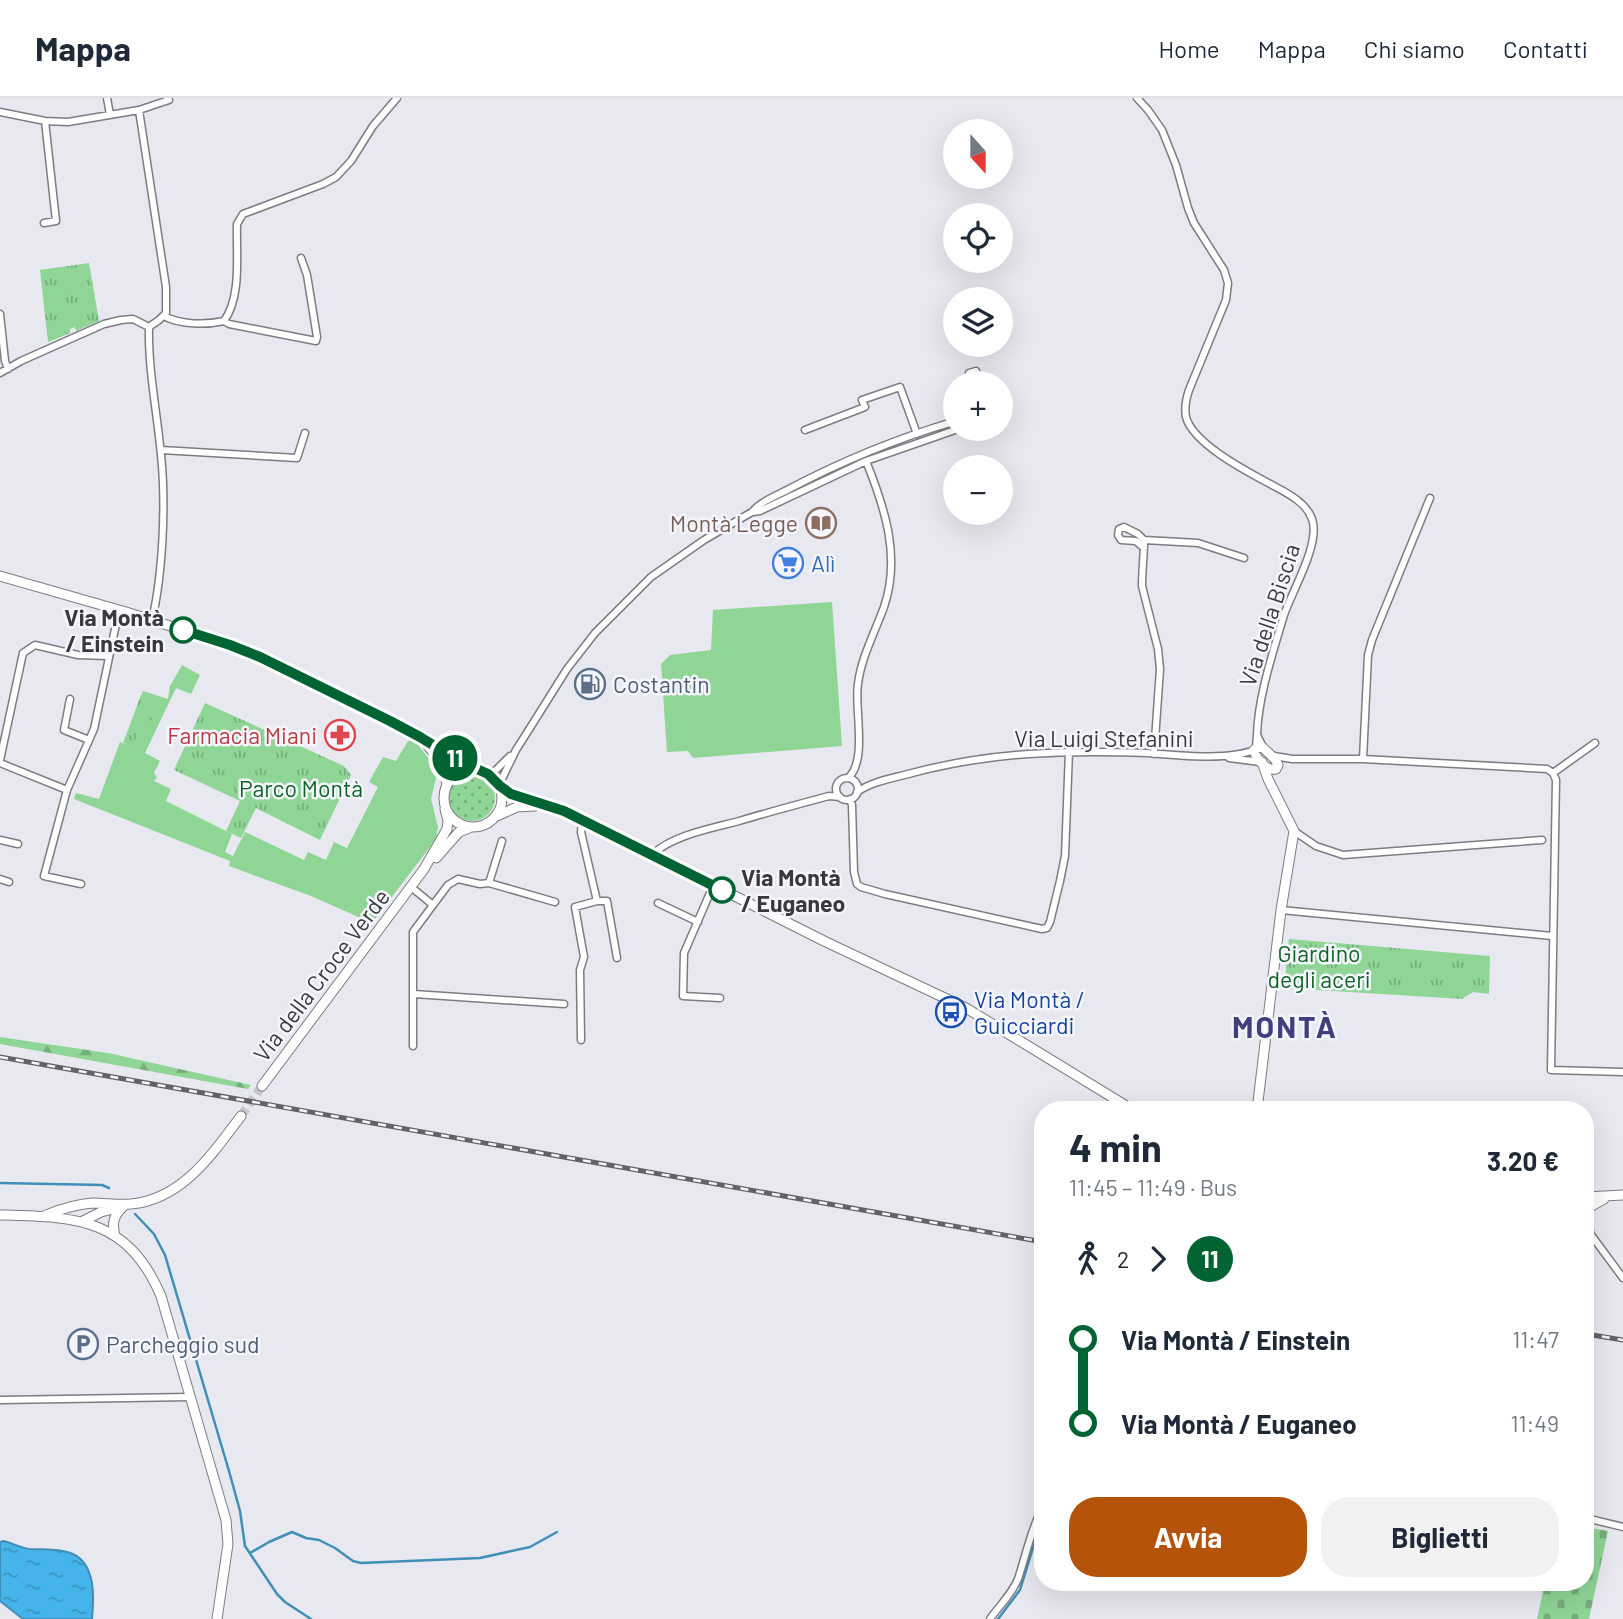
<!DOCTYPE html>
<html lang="it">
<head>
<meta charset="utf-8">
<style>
  :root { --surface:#fff; --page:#f2f2f3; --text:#1f2937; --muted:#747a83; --line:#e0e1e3; --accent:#b45309 }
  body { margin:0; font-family:Barlow,sans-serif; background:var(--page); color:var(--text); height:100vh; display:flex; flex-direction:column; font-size:26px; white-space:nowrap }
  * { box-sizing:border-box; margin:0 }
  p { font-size:23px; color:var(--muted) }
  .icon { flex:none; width:38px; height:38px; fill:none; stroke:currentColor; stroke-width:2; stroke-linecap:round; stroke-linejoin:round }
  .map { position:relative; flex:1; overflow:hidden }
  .side { position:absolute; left:1034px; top:1003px; width:560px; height:490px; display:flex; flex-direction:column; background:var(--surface); border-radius:28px; box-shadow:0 7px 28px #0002 }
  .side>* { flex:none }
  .badge { padding:0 14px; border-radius:23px; font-size:24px; line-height:46px }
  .needle { width:46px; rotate:159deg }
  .fabs { position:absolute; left:943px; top:21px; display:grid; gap:14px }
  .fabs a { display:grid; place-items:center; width:70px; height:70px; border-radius:50%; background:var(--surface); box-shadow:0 7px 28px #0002; font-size:35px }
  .map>.badge { position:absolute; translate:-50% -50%; box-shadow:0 0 0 4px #fff }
  .legs { display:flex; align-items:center; gap:10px; height:77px; padding:0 35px; font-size:23px }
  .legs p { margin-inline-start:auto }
  .head { display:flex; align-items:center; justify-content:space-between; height:119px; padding:0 35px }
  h1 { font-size:38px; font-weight:700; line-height:52px }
  .button { display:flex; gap:14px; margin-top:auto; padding:14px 35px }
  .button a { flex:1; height:80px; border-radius:28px; background:var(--accent); color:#fff; font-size:28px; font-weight:700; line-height:80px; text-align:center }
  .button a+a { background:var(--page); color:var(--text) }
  ul { padding:0 35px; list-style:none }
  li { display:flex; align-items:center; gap:24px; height:84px; font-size:26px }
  li i { display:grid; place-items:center; width:10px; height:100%; margin:0 9px; background:currentColor }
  li i::after { content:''; width:18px; height:18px; margin:-9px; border:5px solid; border-radius:50%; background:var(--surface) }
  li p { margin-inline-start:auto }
  li:first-child i { background:linear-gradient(#0000 50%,currentColor 0) }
  li:last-child i { background:linear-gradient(currentColor 50%,#0000 0) }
  header { display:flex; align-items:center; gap:42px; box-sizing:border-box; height:98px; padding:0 35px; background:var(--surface); border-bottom:2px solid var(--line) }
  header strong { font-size:33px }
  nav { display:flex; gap:38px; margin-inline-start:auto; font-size:24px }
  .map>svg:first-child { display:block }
  .grass { fill:#8fd595 }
  .forest { fill:url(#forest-firs) }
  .cemetery { fill:url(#cemetery-stones) }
  .park { fill:url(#park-tufts) }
  .garden { fill:url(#garden-dots) }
  .water { fill:url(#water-ripples); stroke:#418fb6; stroke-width:2 }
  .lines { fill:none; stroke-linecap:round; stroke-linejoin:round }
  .stream { stroke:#418fb6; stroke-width:2.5 }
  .secondary-tunnel { stroke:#c5c6cc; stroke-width:9; stroke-dasharray:9 4.5; stroke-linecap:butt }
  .street-casing { stroke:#7c7d83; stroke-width:9 }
  .secondary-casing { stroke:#7c7d83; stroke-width:11 }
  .street { stroke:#fff; stroke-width:6 }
  .secondary { stroke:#fff; stroke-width:9 }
  .rail-casing { stroke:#626366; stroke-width:5 }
  .rail { stroke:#f5f6fd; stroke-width:2.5; stroke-dasharray:8; stroke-linecap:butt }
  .line-1-casing { stroke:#fff; stroke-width:16 }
  .line-1 { stroke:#006332; stroke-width:10 }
  .stop-1-dot { fill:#fff; stroke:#006332; stroke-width:3.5 }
  .labels { text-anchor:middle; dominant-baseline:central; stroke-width:5; stroke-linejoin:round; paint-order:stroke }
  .education-label { font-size:23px; fill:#785e54; stroke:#f5f6fd; text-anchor:end }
  .shop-label { font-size:23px; fill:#366cbe; stroke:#f5f6fd; text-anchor:start }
  .street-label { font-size:23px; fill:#38393b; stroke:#f5f6fd }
  .stop-label { font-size:23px; font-weight:bold; fill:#38393b; stroke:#f5f6fd; text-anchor:end }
  .service-label { font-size:23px; fill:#4e5e75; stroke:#f5f6fd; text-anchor:start }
  .health-label { font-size:23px; fill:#be3a42; stroke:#f5f6fd; text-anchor:end }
  .park-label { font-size:23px; fill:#0e6323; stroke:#f5f6fd }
  .transit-label { font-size:23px; fill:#164399; stroke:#f5f6fd; text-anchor:start }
  .district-label { font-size:30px; font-weight:bold; letter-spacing:2px; fill:#413f7c; stroke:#f5f6fd }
</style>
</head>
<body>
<header>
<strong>Mappa</strong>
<nav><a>Home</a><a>Mappa</a><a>Chi siamo</a><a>Contatti</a></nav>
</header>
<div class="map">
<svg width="1623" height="1521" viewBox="0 0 1623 1521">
  <defs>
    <pattern id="forest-firs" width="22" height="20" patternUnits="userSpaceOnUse" patternTransform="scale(1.75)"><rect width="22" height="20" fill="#8fd595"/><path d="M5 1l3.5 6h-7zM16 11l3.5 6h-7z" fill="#76ae7b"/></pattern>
    <pattern id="cemetery-stones" width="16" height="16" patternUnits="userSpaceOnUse" patternTransform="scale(1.75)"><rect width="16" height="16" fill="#8fd595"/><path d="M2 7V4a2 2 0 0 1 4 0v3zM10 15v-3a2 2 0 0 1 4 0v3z" fill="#76ae7b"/></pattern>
    <pattern id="park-tufts" width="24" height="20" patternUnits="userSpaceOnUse" patternTransform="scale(1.75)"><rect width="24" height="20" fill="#8fd595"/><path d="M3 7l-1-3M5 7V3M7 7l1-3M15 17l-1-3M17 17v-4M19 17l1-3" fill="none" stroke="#76ae7b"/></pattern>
    <pattern id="garden-dots" width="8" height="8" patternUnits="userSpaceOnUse" patternTransform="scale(1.75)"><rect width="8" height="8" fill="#8fd595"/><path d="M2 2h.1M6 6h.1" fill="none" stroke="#76ae7b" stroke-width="1.8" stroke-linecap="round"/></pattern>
    <pattern id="water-ripples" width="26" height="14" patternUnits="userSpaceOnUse" patternTransform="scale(1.75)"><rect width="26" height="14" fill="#45b4ea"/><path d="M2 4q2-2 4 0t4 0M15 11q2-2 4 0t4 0" fill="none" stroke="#3b93bf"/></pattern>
  </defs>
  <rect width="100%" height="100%" fill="#e8e9f0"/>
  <path class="grass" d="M832,504L842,648L693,660L688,653L667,654L661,566L670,557L711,552L713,512Z
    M182,567L200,577L191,596L176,590L145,655L160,663L154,675L157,680L154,683L171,691L166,703L232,736L225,754L233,758L245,734L304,762L308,754L326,762L334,744L347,750L378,689L369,684L383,659L396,663L408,643L414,642L430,662L436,680L431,701L438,729L436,741L372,825L311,798L229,768L230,763L74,701L76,695L99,701L120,644L125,646L143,593L168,601L170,588Z"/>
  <path class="forest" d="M0,939L108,955L251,987L248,991L0,946Z"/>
  <path class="cemetery" d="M1586,1429L1608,1433L1589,1521H1537L1545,1484H1586Z"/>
  <path class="park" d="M89,165L99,223L76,233L75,229L70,231V235L48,244L40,172Z
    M141,597L166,605L130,647L123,645Z
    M205,605L344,668L351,677L320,742L256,710L241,740L226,733L240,703L174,672Z
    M1289,841L1490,858L1489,896L1473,894L1462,901L1284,890Z"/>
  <path class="garden" d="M449 700a23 23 0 1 1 46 0a23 23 0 1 1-46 0Z"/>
  <path class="water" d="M3,1443C13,1445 20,1450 30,1451C43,1452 60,1450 73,1456C96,1467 94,1500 92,1521H23L0,1503V1444Z"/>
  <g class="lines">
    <path class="stream" d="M0,1085L102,1087L109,1090
      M135,1116L154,1136L165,1157L229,1373L240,1413L245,1448L277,1496L285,1504L311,1521
      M250,1455L269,1444L292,1434L306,1440L319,1442L335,1450L353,1463L361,1465L480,1460L530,1449L557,1434
      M998,1521L1020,1492L1041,1424"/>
    <path class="secondary-tunnel" d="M241,1018L262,988"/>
    <g class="street-casing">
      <path id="street" d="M107,0L110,17
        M1137,0L1148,12L1162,32L1176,67L1188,110L1194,125L1224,172L1228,185L1226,202L1189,292C1186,301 1184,309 1186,319C1193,346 1248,374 1272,387C1287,395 1306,404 1312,421C1321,445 1292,493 1284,517C1273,554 1258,599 1257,637
        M139,12L166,189V215L159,222L149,229
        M0,14L45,23L68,24L139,12L169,2
        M44,125L56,123L45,23
        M0,216L5,263L8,271
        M164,218C181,227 206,227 224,223C242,198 236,156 237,126L243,116L323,86L336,79L351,63L373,28L397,0
        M224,223L229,226L316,243L317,239L307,177L301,160
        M149,229C148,271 157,314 161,357C166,405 163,475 152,522
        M0,275L21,263L104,226L121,222L133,221L149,229
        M972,285L969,275L976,273
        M805,332L865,309L862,302L900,289L917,336
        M161,352L297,360L305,335
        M752,414L760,413L866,363L958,331
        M1144,442L1198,445L1244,460
        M1144,450L1136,443L1121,442L1118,437L1119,431L1124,429L1138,436L1144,442C1144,458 1142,473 1142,488L1158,551L1160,571L1154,656
        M70,601L64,632L89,642
        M1256,650L1257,637L1263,649
        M1274,658L1292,661H1363L1547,671L1553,675
        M1229,660L1260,664
        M1363,661L1368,557L1372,542L1430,400
        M0,662L23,555L35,547L78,557L108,558
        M0,665L67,692
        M1553,675L1556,682L1551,972L1623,974
        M1553,675L1595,645
        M488,676L496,672L510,658
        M848,680C868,663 854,610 858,586C861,560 875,534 884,509C901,459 885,410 866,363
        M836 691a11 11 0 1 1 22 0a11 11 0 1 1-22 0Z
        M499,687L516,652L535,622L567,571L595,535L651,479L704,442L752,414C761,403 776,398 789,391C842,363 898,340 956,323
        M857,694C873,683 894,680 912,675C991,654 1065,652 1147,655C1176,657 1227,663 1254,652
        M850,701L852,707L854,774L857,786L861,789L885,796L1042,831L1047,830L1050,824L1060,783L1065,758L1069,653
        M1294,733L1316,748L1343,757L1542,742
        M0,742L18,746
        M653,756C673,737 713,730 739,723C769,714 799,706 829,698L840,699
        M0,781L9,784
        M489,785L502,743
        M81,786L44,778L67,692L94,631L119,512
        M713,788L684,855L683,898L720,900
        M411,789L433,807L448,787L458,781L480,786L489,785L555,804
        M597,803H607L617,860
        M658,805L698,824
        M1281,812L1552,838
        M414,896L564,906
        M581,942L580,872L584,859L575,809L597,803L581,734L582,721
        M413,948V834L433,807
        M1587,1113L1590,1134
        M1586,1130L1623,1180
        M0,1302L190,1299
        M1586,1420L1623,1429
        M990,1521C999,1508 1012,1496 1018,1481C1026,1457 1031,1431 1043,1408"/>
    </g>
    <g class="secondary-casing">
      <path id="secondary" d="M0,478L126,514L230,547L260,559L390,623L459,663L478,672
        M428,648C439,660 445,671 447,687
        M1261,648L1275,661L1278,667L1276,671C1266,673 1256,661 1254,652Z
        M444 700a29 29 0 1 1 58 0a29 29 0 1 1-58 0Z
        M500,688L511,697L560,711L582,721L824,843L966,910L1133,1012
        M497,718L517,709L535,708
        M436,760L459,734L469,730
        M262,988L424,771L447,731L448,723L445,711
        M1257,1012L1281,812L1294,733L1268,681L1262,664
        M1586,1099L1623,1097
        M1588,1110L1604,1101
        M0,1117C76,1119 127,1119 161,1198L226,1422L228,1446L217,1521
        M46,1117C61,1111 76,1106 93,1105C105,1105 118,1107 131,1106C183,1101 213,1055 241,1018
        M83,1123L101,1114L117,1110
        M115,1138C112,1125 113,1118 123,1109"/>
    </g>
    <use href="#street" class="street"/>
    <use href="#secondary" class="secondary"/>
    <g class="rail-casing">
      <path id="rail" d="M0,959L1043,1144
        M1586,1236L1623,1242"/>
    </g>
    <use href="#rail" class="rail"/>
  </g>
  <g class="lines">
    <g class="line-1-casing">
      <path id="line-1" d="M183,532L230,547L260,559L390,623L420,639L459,663L488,676L500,688L511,696L564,713L722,792"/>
    </g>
    <use href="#line-1" class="line-1"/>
  </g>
  <defs>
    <g id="library-ring" transform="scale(1.575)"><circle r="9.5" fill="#f5f6fd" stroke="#8d6e63" stroke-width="1.5"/><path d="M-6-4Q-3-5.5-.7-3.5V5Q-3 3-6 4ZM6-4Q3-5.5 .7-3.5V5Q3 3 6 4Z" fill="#8d6e63"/></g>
    <g id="supermarket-ring" transform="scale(1.575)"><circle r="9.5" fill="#f5f6fd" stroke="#3f7fe0" stroke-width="1.5"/><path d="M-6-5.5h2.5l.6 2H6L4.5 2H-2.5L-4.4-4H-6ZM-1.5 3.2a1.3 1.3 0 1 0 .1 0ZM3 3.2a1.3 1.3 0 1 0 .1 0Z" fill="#3f7fe0"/></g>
    <g id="fuel-ring" transform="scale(1.575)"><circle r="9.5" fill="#f5f6fd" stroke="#5c6f8a" stroke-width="1.5"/><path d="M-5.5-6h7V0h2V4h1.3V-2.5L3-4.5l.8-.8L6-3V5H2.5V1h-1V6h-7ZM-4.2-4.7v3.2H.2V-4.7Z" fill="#5c6f8a"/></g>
    <g id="pharmacy-ring" transform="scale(1.575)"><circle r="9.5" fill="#f5f6fd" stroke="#e0444e" stroke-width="1.5"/><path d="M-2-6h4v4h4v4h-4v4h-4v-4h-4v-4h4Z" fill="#e0444e"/></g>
    <g id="bus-ring" transform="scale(1.575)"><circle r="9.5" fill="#f5f6fd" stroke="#1a4fb4" stroke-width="1.5"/><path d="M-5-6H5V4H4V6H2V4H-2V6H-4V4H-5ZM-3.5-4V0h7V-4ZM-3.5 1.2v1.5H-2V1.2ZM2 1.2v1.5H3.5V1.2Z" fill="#1a4fb4"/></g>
    <g id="parking-ring" transform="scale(1.575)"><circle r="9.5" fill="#f5f6fd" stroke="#5c6f8a" stroke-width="1.5"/><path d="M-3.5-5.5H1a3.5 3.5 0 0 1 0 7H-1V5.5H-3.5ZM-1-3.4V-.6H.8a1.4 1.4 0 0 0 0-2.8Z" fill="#5c6f8a"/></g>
  </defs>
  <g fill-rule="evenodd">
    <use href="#library-ring" x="821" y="425"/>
    <use href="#supermarket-ring" x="788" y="465"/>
    <use href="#fuel-ring" x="590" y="586"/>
    <use href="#pharmacy-ring" x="340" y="637"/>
    <use href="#bus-ring" x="951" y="914"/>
    <use href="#parking-ring" x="83" y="1246"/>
  </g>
  <g class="stop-1-dot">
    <circle cx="183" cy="532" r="12"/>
    <circle cx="722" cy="792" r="12"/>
  </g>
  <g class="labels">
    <g class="education-label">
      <text x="798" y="425">Montà Legge</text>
    </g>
    <g class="shop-label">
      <text x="811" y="465">Alì</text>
    </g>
    <g class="street-label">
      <text transform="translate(1269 517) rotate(-72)">Via della Biscia</text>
      <text x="1104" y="640">Via Luigi Stefanini</text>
      <text transform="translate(321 877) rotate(-53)">Via della Croce Verde</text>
    </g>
    <g class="stop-label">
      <text x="164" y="519">Via Montà<tspan x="164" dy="26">/ Einstein</tspan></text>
      <text x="741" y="779" text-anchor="start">Via Montà<tspan x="741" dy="26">/ Euganeo</tspan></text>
    </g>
    <g class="service-label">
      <text x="613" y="586">Costantin</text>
      <text x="106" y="1246">Parcheggio sud</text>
    </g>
    <g class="health-label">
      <text x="317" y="637">Farmacia Miani</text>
    </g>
    <g class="park-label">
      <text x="301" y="690">Parco Montà</text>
      <text x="1319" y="855">Giardino<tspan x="1319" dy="26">degli aceri</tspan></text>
    </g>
    <g class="transit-label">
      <text x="974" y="901">Via Montà /<tspan x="974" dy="26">Guicciardi</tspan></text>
    </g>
    <g class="district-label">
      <text x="1285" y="928">MONTÀ</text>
    </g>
  </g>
</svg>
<div class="fabs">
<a><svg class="needle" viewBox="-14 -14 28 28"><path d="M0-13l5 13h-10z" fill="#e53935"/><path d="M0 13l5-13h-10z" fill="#747a83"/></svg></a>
<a><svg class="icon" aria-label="locate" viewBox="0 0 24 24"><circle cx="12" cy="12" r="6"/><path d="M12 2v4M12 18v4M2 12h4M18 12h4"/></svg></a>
<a><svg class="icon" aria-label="layers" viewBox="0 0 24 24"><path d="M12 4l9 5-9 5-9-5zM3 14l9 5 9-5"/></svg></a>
<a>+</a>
<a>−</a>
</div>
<b class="badge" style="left:455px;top:660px;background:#006332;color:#fff">11</b>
<section class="side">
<div class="head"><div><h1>4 min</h1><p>11:45 – 11:49 · Bus</p></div><b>3.20 €</b></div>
<div class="legs"><svg class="icon" aria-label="walk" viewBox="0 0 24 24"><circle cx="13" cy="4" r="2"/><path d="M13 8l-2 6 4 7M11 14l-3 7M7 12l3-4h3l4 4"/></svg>2<svg class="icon" aria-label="forward" viewBox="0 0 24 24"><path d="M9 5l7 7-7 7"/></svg><b class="badge" style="background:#006332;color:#fff">11</b></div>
<ul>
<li><i style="color:#006332"></i><b>Via Montà / Einstein</b><p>11:47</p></li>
<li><i style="color:#006332"></i><b>Via Montà / Euganeo</b><p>11:49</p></li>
</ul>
<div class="button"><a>Avvia</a><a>Biglietti</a></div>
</section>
</div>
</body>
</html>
